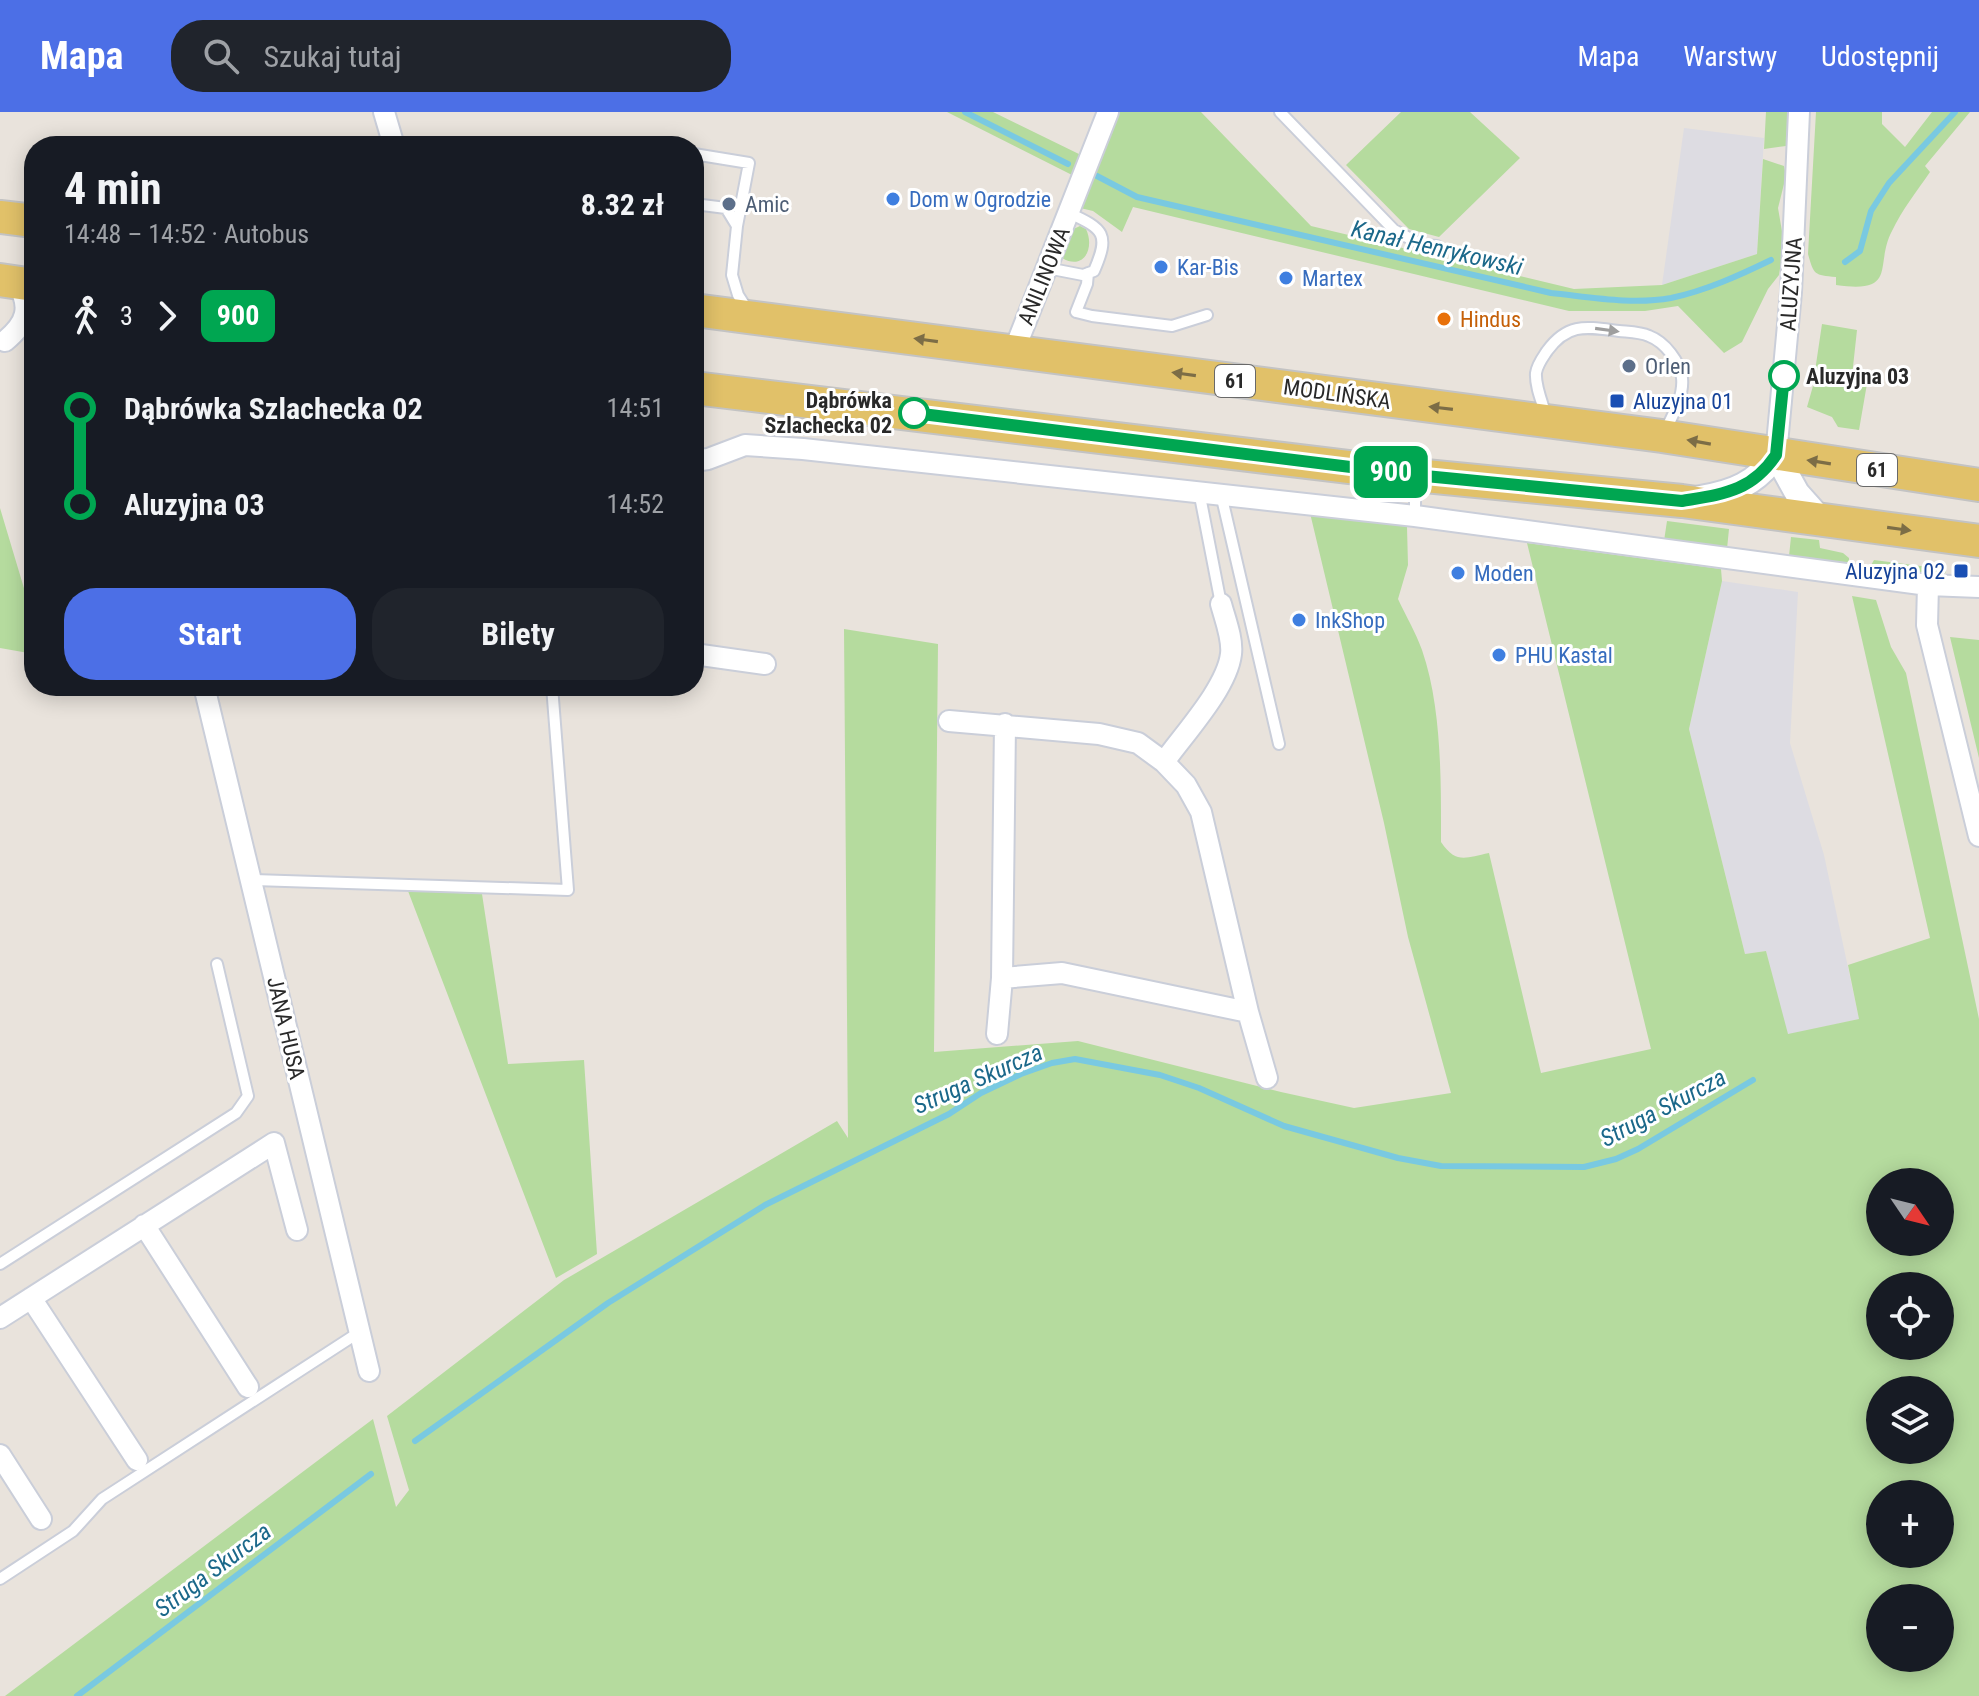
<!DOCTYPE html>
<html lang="pl">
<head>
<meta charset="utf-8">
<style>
  :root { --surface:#171b24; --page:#20242c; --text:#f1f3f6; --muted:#9ea1a6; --accent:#4c6fe6 }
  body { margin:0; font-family:"Roboto Condensed",sans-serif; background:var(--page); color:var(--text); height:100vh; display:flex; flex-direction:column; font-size:30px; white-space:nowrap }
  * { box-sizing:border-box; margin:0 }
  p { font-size:26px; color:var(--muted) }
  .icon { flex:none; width:44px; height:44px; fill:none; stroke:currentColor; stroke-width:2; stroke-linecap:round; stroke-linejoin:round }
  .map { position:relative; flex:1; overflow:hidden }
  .drawer { position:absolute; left:24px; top:24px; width:680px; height:560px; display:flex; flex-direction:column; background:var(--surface); border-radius:32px; box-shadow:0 4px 20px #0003 }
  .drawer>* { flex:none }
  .badge { padding:0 16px; border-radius:12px; font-size:28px; line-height:52px }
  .needle { width:52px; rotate:125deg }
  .tools { position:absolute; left:1866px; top:1056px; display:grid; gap:16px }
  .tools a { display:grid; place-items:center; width:88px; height:88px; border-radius:50%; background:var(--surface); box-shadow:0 4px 20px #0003; font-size:40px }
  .map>.badge { position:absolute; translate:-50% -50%; box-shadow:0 0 0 4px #fff }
  .legs { display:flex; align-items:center; gap:12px; height:88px; padding:0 40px; font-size:26px }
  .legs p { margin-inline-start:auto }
  .overview { display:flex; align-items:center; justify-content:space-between; height:136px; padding:0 40px }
  h1 { font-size:44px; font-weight:700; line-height:60px }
  .action { display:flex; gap:16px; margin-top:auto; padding:16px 40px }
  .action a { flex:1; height:92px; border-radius:32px; background:var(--accent); color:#fff; font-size:32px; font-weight:700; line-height:92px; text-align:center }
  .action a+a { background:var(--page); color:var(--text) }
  ul { padding:0 40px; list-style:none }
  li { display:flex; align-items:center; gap:28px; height:96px; font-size:30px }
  li i { display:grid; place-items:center; width:12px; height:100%; margin:0 10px; background:currentColor }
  li i::after { content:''; width:20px; height:20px; margin:-10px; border:6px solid; border-radius:50%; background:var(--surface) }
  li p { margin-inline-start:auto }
  li:first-child i { background:linear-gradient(#0000 50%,currentColor 0) }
  li:last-child i { background:linear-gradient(currentColor 50%,#0000 0) }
  header { display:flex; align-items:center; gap:48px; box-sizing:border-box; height:112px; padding:0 40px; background:var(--accent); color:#fff }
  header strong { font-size:38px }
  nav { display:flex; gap:44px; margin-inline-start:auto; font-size:28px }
  .search { width:560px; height:72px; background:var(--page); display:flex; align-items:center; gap:20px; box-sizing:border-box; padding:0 28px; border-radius:32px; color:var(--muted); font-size:30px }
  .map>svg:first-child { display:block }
  .industrial { fill:#dddce2 }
  .green { fill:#b5db9e; fill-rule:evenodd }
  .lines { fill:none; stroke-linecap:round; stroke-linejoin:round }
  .stream { stroke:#79c9e1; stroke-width:6 }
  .service-casing { stroke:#caced9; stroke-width:14 }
  .minor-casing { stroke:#caced9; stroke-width:24 }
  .tertiary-casing { stroke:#caced9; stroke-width:28 }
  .primary-casing { stroke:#c3c3c3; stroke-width:36 }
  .service { stroke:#fff; stroke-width:10 }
  .minor { stroke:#fff; stroke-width:20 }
  .tertiary { stroke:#fff; stroke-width:24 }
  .primary { stroke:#e1c169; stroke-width:32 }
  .oneway { fill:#9f9f9f }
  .oneway2 { fill:#7c6d46 }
  .line-1-casing { stroke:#fff; stroke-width:18 }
  .line-1 { stroke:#00a651; stroke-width:12 }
  .shop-dot { fill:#3f7fe0; stroke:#fff; stroke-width:3 }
  .service-dot { fill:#5c6f8a; stroke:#fff; stroke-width:3 }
  .food-dot { fill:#e8710a; stroke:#fff; stroke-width:3 }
  .stop-1-dot { fill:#fff; stroke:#00a651; stroke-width:4 }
  .transit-dot { fill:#1a4fb4; stroke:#fff; stroke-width:3 }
  .labels { text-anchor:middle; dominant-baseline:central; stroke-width:6; stroke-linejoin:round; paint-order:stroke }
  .shield { fill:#fff; stroke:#696969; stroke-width:2 }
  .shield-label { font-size:20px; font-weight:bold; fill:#292929 }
  .shop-label { font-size:22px; fill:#366cbe; stroke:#fff; text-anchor:start }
  .service-label { font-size:22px; fill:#4e5e75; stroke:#fff; text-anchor:start }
  .street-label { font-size:22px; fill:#292929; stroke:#fff }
  .food-label { font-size:22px; fill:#c56008; stroke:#fff; text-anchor:start }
  .stop-label { font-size:22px; font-weight:bold; fill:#292929; stroke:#fff; text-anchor:start }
  .transit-label { font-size:22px; fill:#164399; stroke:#fff; text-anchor:start }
  .water-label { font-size:24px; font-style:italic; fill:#1b688a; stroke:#fff }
</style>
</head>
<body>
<header>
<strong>Mapa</strong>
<div class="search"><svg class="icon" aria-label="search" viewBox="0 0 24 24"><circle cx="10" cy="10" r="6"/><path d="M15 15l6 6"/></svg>Szukaj tutaj</div>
<nav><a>Mapa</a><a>Warstwy</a><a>Udostępnij</a></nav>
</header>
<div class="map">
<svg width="1979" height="1584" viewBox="0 0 1979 1584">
  <rect width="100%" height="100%" fill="#e9e3dc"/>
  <path class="industrial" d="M1684,16L1764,26L1757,142L1662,173Z
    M1722,469L1798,480L1790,631L1824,743L1859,907L1787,923L1766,839L1745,842L1689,617Z"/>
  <path class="green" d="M947,0H993L1083,44L1076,65Z
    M1117,0H1201L1311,114L1574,177L1662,173L1757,142L1763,47L1784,54L1786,64L1778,96L1784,131L1779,163L1768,177L1742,230L1724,241L1678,194L1645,199H1569L1133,95L1122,120L1093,99L1076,95Z
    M1401,0H1470L1520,46L1439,125L1409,117L1346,53Z
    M1766,0H1790L1789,29L1786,34L1764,37Z
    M1816,0H1882V12L1905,35L1932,0H1970L1925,54L1930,60C1917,79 1902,98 1892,119C1874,153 1899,182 1836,173V165C1814,163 1814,163 1808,142Z
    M1080,114L1086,117C1095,136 1084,159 1062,146L1059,139L1067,120Z
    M1822,212L1857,218L1852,264L1868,266L1859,318L1838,315L1832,305L1807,295L1817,260L1815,259Z
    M0,396L26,483L34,481V542L0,536Z
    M1310,401L1401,412L1407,415L1408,453L1398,487C1406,504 1416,521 1422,538C1442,596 1441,669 1441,730C1456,752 1465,746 1489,741L1541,961L1651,937L1527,431L1721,457L1722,469L1689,617L1745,842L1766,839L1788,922L1859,907L1848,853L1930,826L1852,484L1876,488L1891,535L1906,561L1979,907V1584H5L373,1307L396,1395L409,1378L387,1304L564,1168L837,1009L848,1026L844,517L938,532L934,940L1078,929L1281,980L1354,996L1451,981L1408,825L1384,711ZM1880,1070H1940V1130H1880ZM1880,1174H1940V1234H1880ZM1880,1278H1940V1338H1880ZM1880,1382H1940V1442H1880ZM1880,1486H1940V1546H1880Z
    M1667,409L1729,417L1727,437L1664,429Z
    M1791,425L1819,428L1820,436L1843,441L1849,446V452L1789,444Z
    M1874,448L1944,457L1946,460L1943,463L1870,455Z
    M1950,525L1979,528V646Z
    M408,779L482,782L508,952L584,948L597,1142L556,1166Z"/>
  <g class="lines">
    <path class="stream" d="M965,0L1068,52
      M1097,64L1137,85L1551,181C1590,185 1632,193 1671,186C1705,179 1740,163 1771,148
      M1845,150L1860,139L1871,99L1889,71L1955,0
      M415,1329L608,1191L765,1093L949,1002L981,981L1021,962L1052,951L1075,947L1160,963L1199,976L1284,1014L1398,1046L1441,1054L1584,1055L1616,1047L1638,1037L1753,968
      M77,1584L371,1362"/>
    <g class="service-casing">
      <path id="service" d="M1280,0L1394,118L1422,133L1437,134
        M694,42L749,51L737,114
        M694,92L726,96L737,114L732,163L738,183L747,197
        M1047,156L1083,163L1094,159C1110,122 1104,117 1069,101
        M1088,161L1087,172L1076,200L1092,204L1172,214L1207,203
        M1546,303C1542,290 1535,274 1536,261C1537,253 1543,245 1547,239C1568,210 1587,215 1619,219C1628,220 1640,220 1649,224C1665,230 1680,250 1682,266C1684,284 1673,303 1665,319
        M1415,369V404
        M1199,379L1221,492
        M1221,382L1279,632
        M251,768L568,778L552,574
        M0,1152L236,1001L248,984L217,852
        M0,1467L73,1419L102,1387L358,1221"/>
    </g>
    <g class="minor-casing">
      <path id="minor" d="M384,0L394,34
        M5,229C27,211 32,195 17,170
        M1014,239L1108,0
        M1776,343L1791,180L1799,0
        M694,349L708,347L745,333L803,337L1415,404L1928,473L1979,475
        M1928,473L1927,513L1979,724
        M694,542L765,552
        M204,574L369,1259
        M949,609L1099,622L1138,631L1164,650L1186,673L1201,700L1248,900L1267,966
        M1164,650C1184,622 1227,576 1231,542C1233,527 1225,507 1221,492
        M1002,866L1062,861L1248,900
        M997,922L1002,866L1005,612
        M144,1113L248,1275
        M31,1186L137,1348
        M0,1206L274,1031L297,1118
        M0,1343L41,1407"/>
    </g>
    <g class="tertiary-casing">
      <path id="tertiary" d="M1776,343L1797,381L1822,409
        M1700,386C1733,381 1757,371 1776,343"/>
    </g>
    <g class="primary-casing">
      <path id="primary" d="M0,105L34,109
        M0,168L34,173
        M694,198L1662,324L1979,373
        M694,276L1415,363L1682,389L1979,429"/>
    </g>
    <use href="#service" class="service"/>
    <use href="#minor" class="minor"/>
    <use href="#tertiary" class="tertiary"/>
    <use href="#primary" class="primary"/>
  </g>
  <defs><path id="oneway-solid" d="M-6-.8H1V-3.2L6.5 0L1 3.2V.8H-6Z" transform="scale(2)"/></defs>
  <use class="oneway" href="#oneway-solid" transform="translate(1607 218) rotate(8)"/>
  <g class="oneway2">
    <use href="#oneway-solid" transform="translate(926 228) rotate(-172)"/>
    <use href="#oneway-solid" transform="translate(1184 262) rotate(-172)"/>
    <use href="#oneway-solid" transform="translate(1441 296) rotate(-173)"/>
    <use href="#oneway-solid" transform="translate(1699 330) rotate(-170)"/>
    <use href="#oneway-solid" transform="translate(1819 350) rotate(-171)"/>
    <use href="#oneway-solid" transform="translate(1899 417) rotate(8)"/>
  </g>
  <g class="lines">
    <g class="line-1-casing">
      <path id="line-1" d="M914,301L1415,363L1682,389C1723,382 1751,380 1776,343L1784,264"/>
    </g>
    <use href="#line-1" class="line-1"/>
  </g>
  <g class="shop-dot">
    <circle cx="893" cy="87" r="8"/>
    <circle cx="1161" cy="155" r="8"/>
    <circle cx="1286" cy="166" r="8"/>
    <circle cx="1458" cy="461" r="8"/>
    <circle cx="1299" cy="508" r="8"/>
    <circle cx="1499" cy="543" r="8"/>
  </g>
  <g class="service-dot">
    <circle cx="729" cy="92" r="8"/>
    <circle cx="1629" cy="254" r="8"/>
  </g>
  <circle class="food-dot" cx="1444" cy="207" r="8"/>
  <g class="stop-1-dot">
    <circle cx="1784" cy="264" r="14"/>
    <circle cx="914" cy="301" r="14"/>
  </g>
  <g class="transit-dot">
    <rect x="1609" y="281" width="16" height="16" rx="4"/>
    <rect x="1953" y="451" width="16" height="16" rx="4"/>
  </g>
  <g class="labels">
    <g class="shield">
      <rect x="1215" y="253" width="40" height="32" rx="6"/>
      <rect x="1857" y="342" width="40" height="32" rx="6"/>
    </g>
    <g class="shield-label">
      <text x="1235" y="269">61</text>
      <text x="1877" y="358">61</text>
    </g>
    <g class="shop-label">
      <text x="909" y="87">Dom w Ogrodzie</text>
      <text x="1177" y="155">Kar-Bis</text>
      <text x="1302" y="166">Martex</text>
      <text x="1474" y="461">Moden</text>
      <text x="1315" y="508">InkShop</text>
      <text x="1515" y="543">PHU Kastal</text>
    </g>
    <g class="service-label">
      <text x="745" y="92">Amic</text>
      <text x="1645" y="254">Orlen</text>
    </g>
    <g class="street-label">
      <text transform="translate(1044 164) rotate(-68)">ANILINOWA</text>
      <text transform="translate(1791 172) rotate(-86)">ALUZYJNA</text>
      <text transform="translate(1337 282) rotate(8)">MODLIŃSKA</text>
      <text transform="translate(286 916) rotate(77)">JANA HUSA</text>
    </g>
    <g class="food-label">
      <text x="1460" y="207">Hindus</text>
    </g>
    <g class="stop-label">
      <text x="1806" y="264">Aluzyjna 03</text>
      <text x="892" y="288" text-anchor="end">Dąbrówka<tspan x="892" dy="25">Szlachecka 02</tspan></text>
    </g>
    <g class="transit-label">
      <text x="1633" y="289">Aluzyjna 01</text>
      <text x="1945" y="459" text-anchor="end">Aluzyjna 02</text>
    </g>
    <g class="water-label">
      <text transform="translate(1437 136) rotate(13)">Kanał Henrykowski</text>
      <text transform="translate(978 967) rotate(-24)">Struga Skurcza</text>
      <text transform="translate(1663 996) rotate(-28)">Struga Skurcza</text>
      <text transform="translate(213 1458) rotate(-37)">Struga Skurcza</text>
    </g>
  </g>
</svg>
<div class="tools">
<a><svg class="needle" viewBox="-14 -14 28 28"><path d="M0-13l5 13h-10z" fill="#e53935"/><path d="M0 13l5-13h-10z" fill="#9ea1a6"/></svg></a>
<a><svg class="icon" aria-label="locate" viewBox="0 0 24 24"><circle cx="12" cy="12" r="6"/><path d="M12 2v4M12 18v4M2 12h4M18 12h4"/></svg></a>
<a><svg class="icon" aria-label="layers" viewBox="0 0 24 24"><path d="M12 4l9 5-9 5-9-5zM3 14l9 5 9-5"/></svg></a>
<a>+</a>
<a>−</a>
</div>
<b class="badge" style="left:1391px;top:360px;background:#00a651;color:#fff">900</b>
<section class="drawer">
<div class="overview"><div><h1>4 min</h1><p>14:48 – 14:52 · Autobus</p></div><b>8.32 zł</b></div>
<div class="legs"><svg class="icon" aria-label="walk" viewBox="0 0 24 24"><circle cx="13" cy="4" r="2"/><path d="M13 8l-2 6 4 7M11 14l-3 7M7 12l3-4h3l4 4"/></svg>3<svg class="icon" aria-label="forward" viewBox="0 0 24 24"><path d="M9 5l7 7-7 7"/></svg><b class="badge" style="background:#00a651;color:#fff">900</b></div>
<ul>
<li><i style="color:#00a651"></i><b>Dąbrówka Szlachecka 02</b><p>14:51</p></li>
<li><i style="color:#00a651"></i><b>Aluzyjna 03</b><p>14:52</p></li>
</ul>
<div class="action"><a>Start</a><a>Bilety</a></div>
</section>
</div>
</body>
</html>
